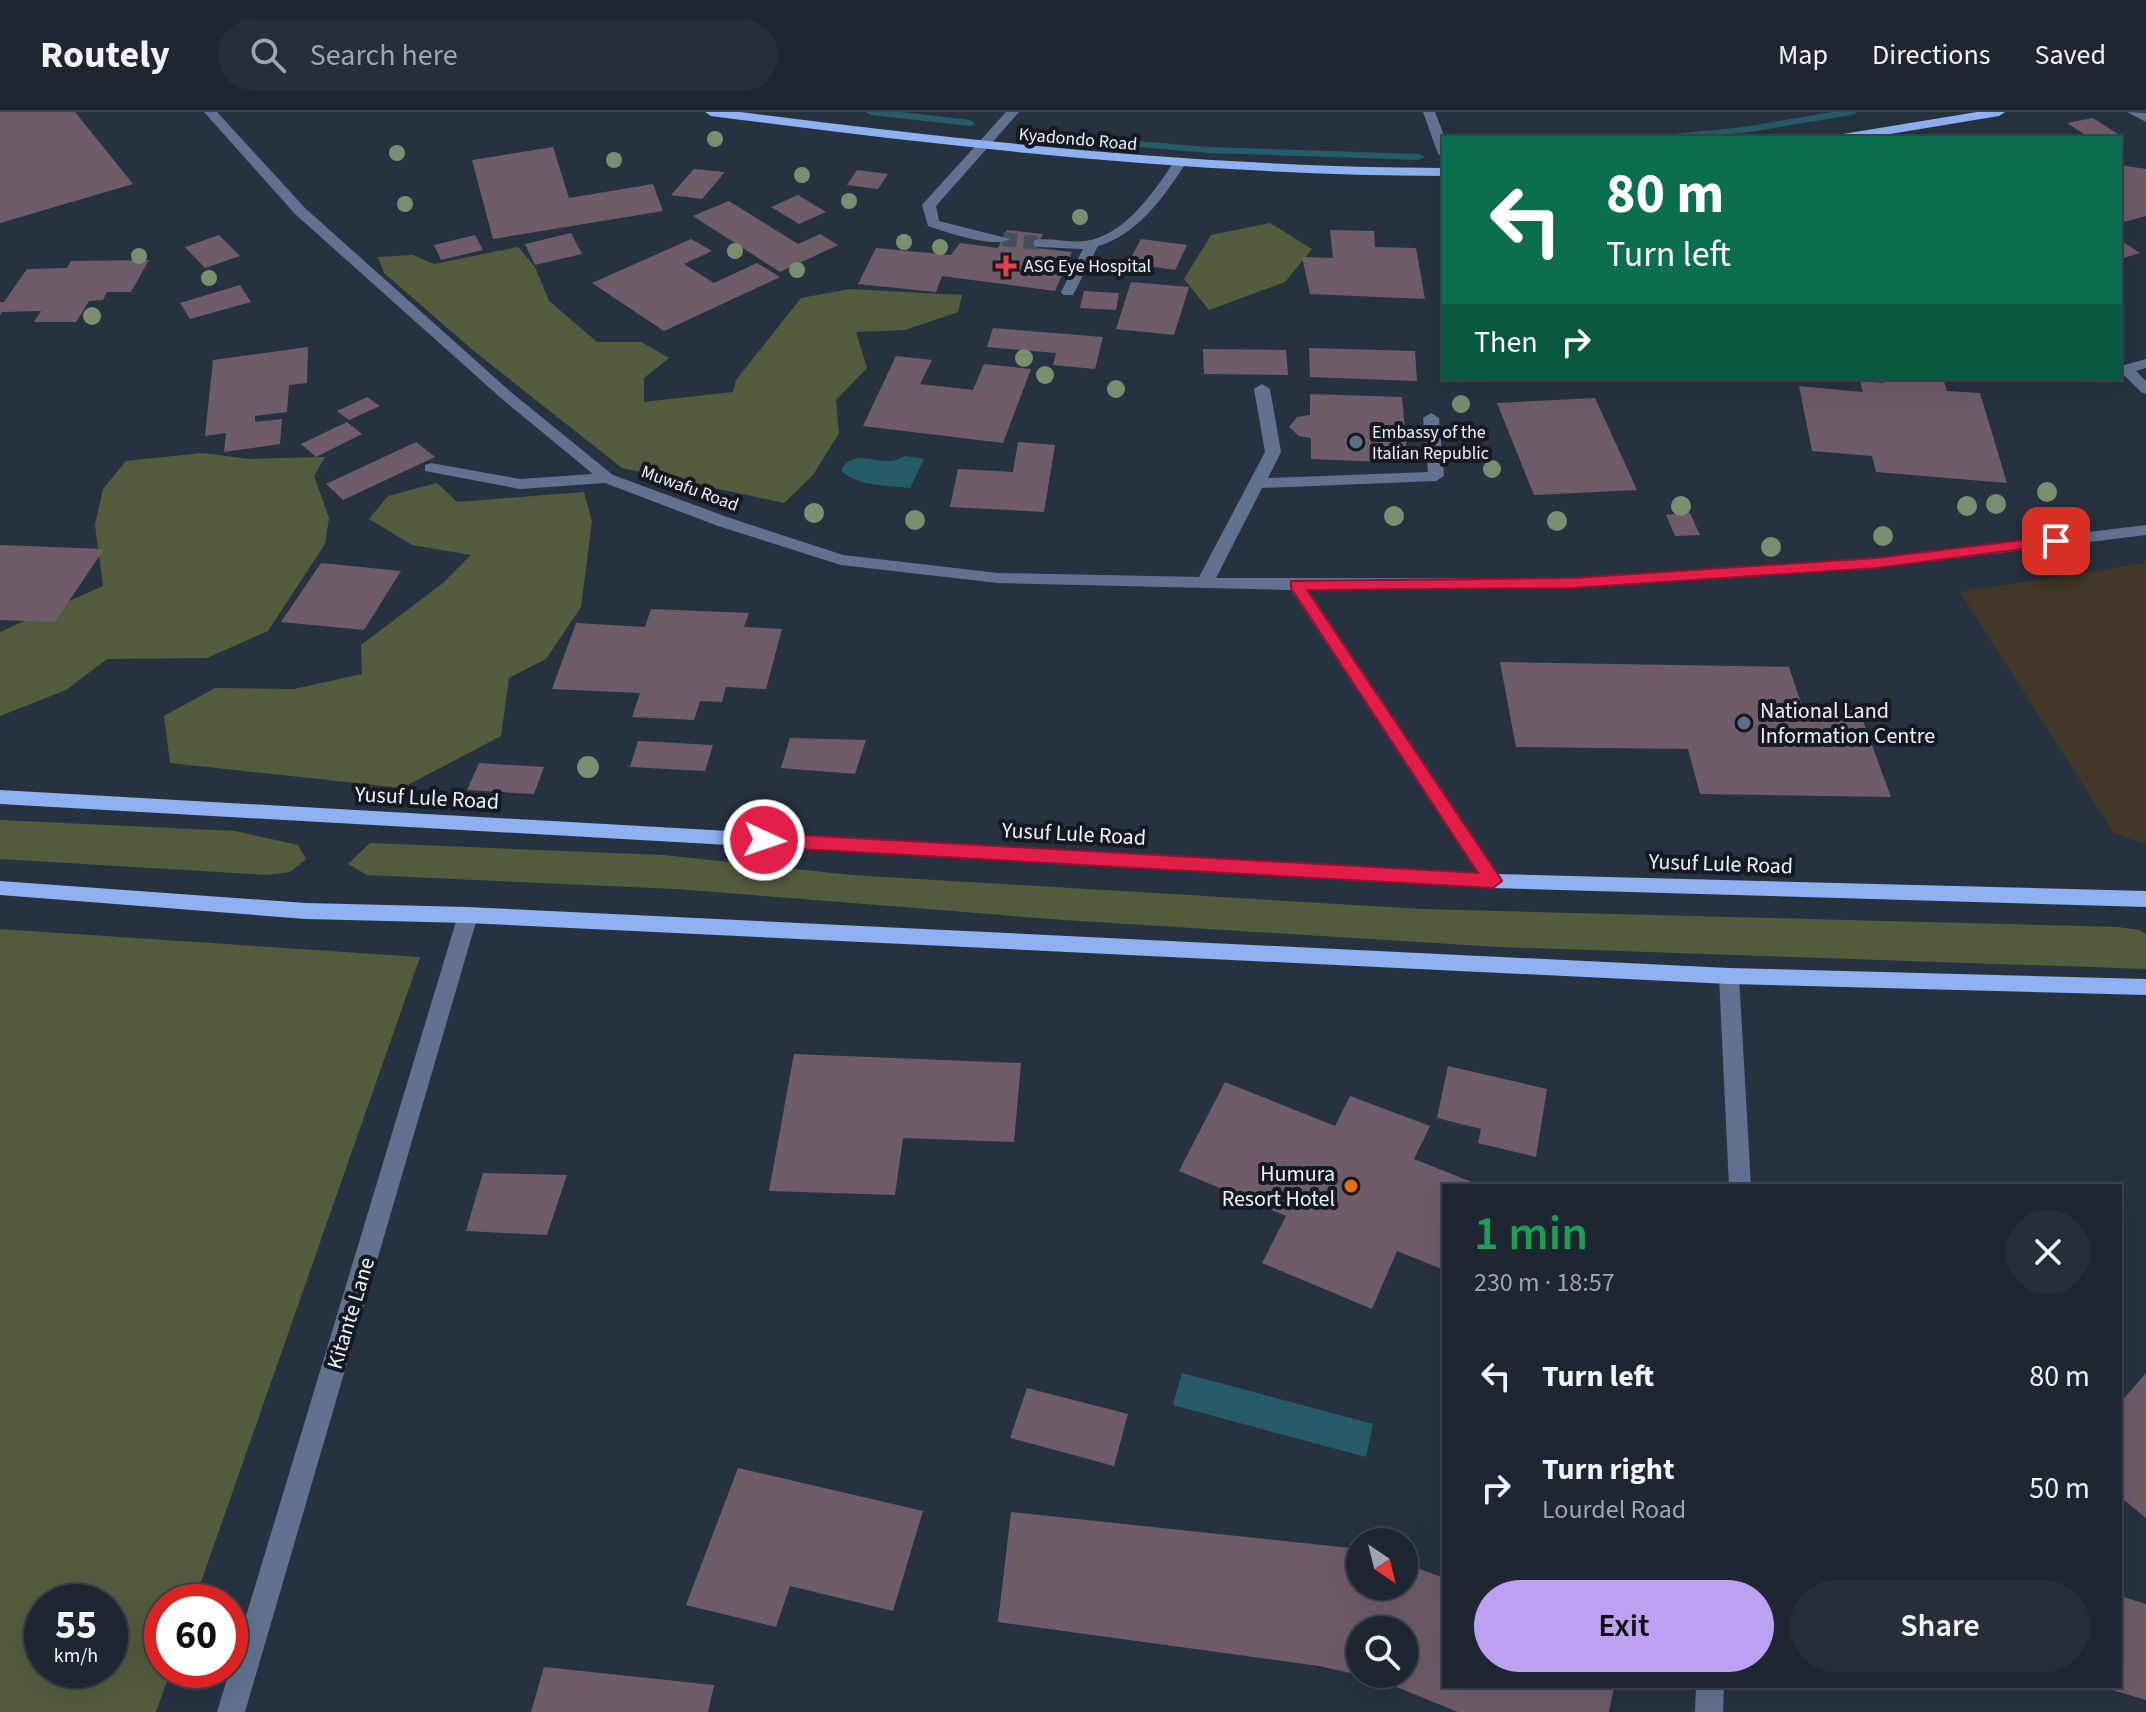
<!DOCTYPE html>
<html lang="en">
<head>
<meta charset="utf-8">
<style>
	:root { --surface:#1d2631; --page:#252e39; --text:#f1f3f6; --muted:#a0a5ab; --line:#3b434d; --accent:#bca0f2 }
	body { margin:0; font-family:"Source Sans 3",sans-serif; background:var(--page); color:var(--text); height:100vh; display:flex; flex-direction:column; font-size:30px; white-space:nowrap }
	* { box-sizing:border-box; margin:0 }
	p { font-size:26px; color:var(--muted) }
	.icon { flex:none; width:44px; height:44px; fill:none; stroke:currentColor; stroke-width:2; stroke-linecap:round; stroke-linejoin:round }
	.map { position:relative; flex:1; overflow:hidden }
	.side { position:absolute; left:1442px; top:1072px; width:680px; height:504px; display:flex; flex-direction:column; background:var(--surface); border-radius:0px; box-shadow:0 8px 32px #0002,0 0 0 2px var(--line) }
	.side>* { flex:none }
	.top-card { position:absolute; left:1442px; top:24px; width:680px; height:244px; border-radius:0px; box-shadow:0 8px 32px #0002,0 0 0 2px var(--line); background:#0b6e4f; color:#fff; overflow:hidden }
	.needle { width:52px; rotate:145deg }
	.tools { position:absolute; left:1346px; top:1416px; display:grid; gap:16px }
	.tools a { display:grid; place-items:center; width:72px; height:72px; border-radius:50%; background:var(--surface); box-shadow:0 8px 32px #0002,0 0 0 2px var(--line); font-size:40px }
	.speed { position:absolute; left:24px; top:1472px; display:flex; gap:16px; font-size:40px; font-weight:700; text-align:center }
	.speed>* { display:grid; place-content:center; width:104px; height:104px; border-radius:50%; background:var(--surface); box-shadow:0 8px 32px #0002,0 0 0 2px var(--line); line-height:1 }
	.speed small { font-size:20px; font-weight:400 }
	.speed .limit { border:12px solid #d22; background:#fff; color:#111 }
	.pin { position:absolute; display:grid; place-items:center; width:68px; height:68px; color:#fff; margin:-34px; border-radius:16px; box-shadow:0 4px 12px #0006 }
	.me { position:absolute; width:88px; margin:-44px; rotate:93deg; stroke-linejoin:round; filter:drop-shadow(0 0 6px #0008) }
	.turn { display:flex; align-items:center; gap:28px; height:168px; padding:0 32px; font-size:36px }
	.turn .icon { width:104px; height:104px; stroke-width:2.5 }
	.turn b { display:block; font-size:56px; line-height:68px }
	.then { display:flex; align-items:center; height:76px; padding:0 32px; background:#0003; gap:16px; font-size:30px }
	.round { display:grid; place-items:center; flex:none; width:84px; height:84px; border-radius:42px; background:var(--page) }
	.overview { display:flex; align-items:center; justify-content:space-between; height:136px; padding:0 32px }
	h1 { font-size:48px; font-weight:600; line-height:60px; color:#1e9e55 }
	.primary-button { display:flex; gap:16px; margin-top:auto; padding:16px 32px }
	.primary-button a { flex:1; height:92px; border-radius:48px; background:var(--accent); color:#111; font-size:32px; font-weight:600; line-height:92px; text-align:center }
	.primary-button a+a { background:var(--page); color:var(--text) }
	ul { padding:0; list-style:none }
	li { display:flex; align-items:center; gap:24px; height:112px; padding:0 32px }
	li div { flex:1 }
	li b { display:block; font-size:30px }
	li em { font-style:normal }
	header { display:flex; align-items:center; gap:48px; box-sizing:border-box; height:112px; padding:0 40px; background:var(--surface); border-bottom:2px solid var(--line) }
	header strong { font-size:38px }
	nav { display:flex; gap:44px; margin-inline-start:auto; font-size:28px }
	.search { width:560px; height:72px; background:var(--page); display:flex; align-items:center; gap:20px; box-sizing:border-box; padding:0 28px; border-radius:44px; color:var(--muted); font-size:30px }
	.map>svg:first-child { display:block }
	.commercial { fill:#413827 }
	.green { fill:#535d3e; fill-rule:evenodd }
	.water { fill:#265c67 }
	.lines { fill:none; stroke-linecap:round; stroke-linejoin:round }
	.stream { fill:#265c67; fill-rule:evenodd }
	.building { fill:#6f5c69; fill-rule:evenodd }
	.minor-tunnel { stroke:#454f5d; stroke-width:14; stroke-dasharray:14 7; stroke-linecap:butt }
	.minor { fill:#617291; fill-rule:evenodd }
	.major { fill:#8fb0f1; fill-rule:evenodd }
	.tree { fill:#7c8d70 }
	.route { fill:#e11d48; stroke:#92132f; stroke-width:2 }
	.health-dot { fill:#e0444e; stroke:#141a20; stroke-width:3 }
	.service-dot { fill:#5c6f8a; stroke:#141a20; stroke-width:3 }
	.food-dot { fill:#e8710a; stroke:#141a20; stroke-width:3 }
	.labels { text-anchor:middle; stroke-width:8; stroke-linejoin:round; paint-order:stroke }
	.far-street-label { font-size:18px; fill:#edf4fe; stroke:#141a20 }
	.far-poi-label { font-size:18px; fill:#edf4fe; stroke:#141a20; text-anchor:start }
	.poi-label { font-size:22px; fill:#edf4fe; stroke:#141a20; text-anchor:start }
	.street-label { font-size:22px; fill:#edf4fe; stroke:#141a20 }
</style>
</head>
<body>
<header>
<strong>Routely</strong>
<div class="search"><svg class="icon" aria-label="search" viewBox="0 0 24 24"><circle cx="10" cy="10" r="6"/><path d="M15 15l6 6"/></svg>Search here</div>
<nav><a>Map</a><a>Directions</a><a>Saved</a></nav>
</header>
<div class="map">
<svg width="2146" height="1600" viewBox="0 0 2146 1600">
	<rect width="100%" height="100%" fill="#273241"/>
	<path class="commercial" d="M 2146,451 L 2146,732 L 2114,721 L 1960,480 Z"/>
	<path class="green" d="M 1270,111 L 1312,137 L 1285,170 L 1209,198 L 1184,167 L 1211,123 Z
		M 518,135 L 535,155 L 549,189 L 597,230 L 641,230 L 669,246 L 644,266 L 644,290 L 733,280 L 736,268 L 801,186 L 850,177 L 962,183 L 958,200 L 905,218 L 856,220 L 867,256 L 836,288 L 839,321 L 813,363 L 784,391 L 622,356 L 474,239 L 384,161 L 378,145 L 413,143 L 434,152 Z
		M 203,341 L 249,347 L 325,345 L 314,364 L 329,406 L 325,432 L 268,519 L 207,546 L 107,547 L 66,578 L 0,604 L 0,520 L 103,474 L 95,413 L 103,377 L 126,349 Z
		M 437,371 L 457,390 L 584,380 L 592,409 L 581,495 L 546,547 L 509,566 L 501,624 L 402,676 L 170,651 L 164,604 L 215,576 L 294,577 L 362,562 L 361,533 L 443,471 L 471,443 L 412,433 L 369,407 L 388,384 Z
		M 0,708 L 235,719 L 298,733 L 306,747 L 290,760 L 267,763 L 0,747 Z
		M 370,731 L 663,743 L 852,763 L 1422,797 L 2117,815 L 2140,818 L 2146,822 L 2146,857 L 1499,835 L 1064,808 L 676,777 L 367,763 L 348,752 Z
		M 0,817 L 420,845 L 194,1490 L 162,1490 L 162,1558 L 171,1558 L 156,1600 L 0,1600 ZM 110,1490 L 110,1558 L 42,1558 L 42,1490 Z"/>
	<path class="water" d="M 906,344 L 924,347 L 910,376 C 889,373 856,375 841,358 C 852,337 875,351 893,349 C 897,348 902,345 906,344 Z
		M 1182,1261 L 1373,1312 L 1366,1345 L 1173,1293 Z"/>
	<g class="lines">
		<path class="stream" d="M 865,0 L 901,0 L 970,8 L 976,11 L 970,14 L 871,3 Z
			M 1832,0 L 1858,0 L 1852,3 L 1744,21 L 1656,26 L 1662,23 L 1744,15 Z
			M 1042,21 L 1208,35 L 1419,42 L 1425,45 L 1419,48 L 1208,41 L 1038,26 L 1038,22 Z"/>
	</g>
	<path class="building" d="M 0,0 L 75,0 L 133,72 L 0,111 Z
		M 2093,6 L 2118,22 L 2090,26 L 2067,11 Z
		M 553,35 L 569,86 L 653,72 L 663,99 L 493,127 L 472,48 Z
		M 2120,53 L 2146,57 L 2146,104 L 2120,111 Z
		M 694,57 L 725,60 L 702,87 L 671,83 Z
		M 857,58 L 888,62 L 878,77 L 847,73 Z
		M 798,83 L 826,100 L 799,112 L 771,95 Z
		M 729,89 L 798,132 L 820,122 L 838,133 L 780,160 L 693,104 Z
		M 1007,118 L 1043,122 L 1036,136 L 1072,140 L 1055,179 L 942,164 L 936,180 L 858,172 L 876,136 L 951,143 L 960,131 L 998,136 Z
		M 1330,118 L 1374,119 L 1375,135 L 1416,136 L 1425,187 L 1310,182 L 1302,145 L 1333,146 Z
		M 571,121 L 582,142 L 535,153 L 525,132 Z
		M 219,123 L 240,144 L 205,156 L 185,135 Z
		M 475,123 L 483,138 L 441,148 L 434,133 Z
		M 691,127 L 712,139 L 684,152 L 714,171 L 757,151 L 780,165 L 664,219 L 592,171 Z
		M 1141,127 L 1187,133 L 1175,158 L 1128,151 Z
		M 2120,128 L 2140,141 L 2120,147 Z
		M 149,148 L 131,180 L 107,180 L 103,188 L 89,189 L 76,210 L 34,210 L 41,199 L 2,200 L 0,203 L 0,190 L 4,190 L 27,157 L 67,156 L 71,149 Z
		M 1131,170 L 1189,175 L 1174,223 L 1116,217 Z
		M 240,173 L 251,190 L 190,207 L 180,191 Z
		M 1084,179 L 1119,181 L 1116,198 L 1080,196 Z
		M 993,216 L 1103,225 L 1095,257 L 1053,253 L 1056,241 L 987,235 Z
		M 308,235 L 307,271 L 289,273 L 287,300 L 255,304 L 255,310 L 282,307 L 280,332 L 224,340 L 226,321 L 205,324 L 213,248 Z
		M 1309,236 L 1415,239 L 1417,269 L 1310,265 Z
		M 1203,237 L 1286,238 L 1288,263 L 1204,262 Z
		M 896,244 L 932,248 L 920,272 L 973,278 L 984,252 L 1031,257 L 1003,331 L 863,314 Z
		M 1882,266 L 1943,266 L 1947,279 L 1980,281 L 2007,371 L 1876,360 L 1872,344 L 1812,339 L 1799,274 L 1863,280 L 1860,269 L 1883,271 Z
		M 1310,282 L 1402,285 L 1408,351 L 1311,347 L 1311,326 L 1299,324 L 1289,315 L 1297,305 L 1310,303 Z
		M 367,285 L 380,294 L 349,308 L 337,299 Z
		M 1595,286 L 1637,378 L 1534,383 L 1497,291 Z
		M 347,310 L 362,322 L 316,345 L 301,332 Z
		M 416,330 L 435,345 L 343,388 L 326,372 Z
		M 1018,330 L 1055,333 L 1044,400 L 950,395 L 958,357 L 1013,360 Z
		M 1690,401 L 1700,423 L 1675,424 L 1666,403 Z
		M 0,433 L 104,437 L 55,510 L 0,508 Z
		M 321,451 L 401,459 L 364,518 L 281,510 Z
		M 651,497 L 749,501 L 744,515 L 782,517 L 766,577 L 726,575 L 722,590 L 700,589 L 694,608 L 632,605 L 640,581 L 552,577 L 576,511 L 645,515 Z
		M 1500,550 L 1789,555 L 1803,597 L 1859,598 L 1891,685 L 1700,682 L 1688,637 L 1516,635 Z
		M 790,626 L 866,628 L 855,662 L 781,656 Z
		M 638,629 L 713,633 L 705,659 L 630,655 Z
		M 479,651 L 544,655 L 534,682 L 467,678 Z
		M 794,942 L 1021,951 L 1014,1030 L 903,1026 L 895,1083 L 769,1079 Z
		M 1448,954 L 1547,977 L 1536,1045 L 1478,1031 L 1481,1017 L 1437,1006 Z
		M 1225,970 L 1335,1014 L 1350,984 L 1430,1014 L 1414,1047 L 1482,1074 L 1444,1074 L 1444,1158 L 1397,1139 L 1372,1197 L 1262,1151 L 1286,1104 L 1179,1059 Z
		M 483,1061 L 567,1063 L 547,1123 L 466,1119 Z
		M 2146,1261 L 2146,1406 L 2120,1385 L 2120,1291 Z
		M 1027,1276 L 1128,1302 L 1114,1354 L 1010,1326 Z
		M 738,1356 L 923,1399 L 893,1499 L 790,1474 L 776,1515 L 686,1493 Z
		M 1011,1400 L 1360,1437 L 1360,1474 L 1404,1474 L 1404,1451 L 1444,1466 L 1444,1574 L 1614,1574 L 1609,1600 L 1458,1600 L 1377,1567 L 1319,1554 L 998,1510 ZM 1360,1518 L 1404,1518 L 1404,1562 L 1360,1562 Z
		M 2120,1484 L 2146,1492 L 2146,1588 L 2102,1575 L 2120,1574 Z
		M 544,1555 L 714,1573 L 708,1600 L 531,1600 Z"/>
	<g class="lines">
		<path class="minor-tunnel" d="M 1003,127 L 1039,131"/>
		<path class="minor" d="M 204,0 L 217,0 L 305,96 L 512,281 L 613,363 L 730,406 L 843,443 L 998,461 L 1199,465 L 1265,340 L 1254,277 L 1262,272 L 1270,277 L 1281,340 L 1268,366 L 1428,360 L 1423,306 L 1431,301 L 1439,306 L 1444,364 L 1436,369 L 1262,376 L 1216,466 L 1573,466 L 1876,446 L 2146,413 L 2146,423 L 1876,456 L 1573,476 L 1308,478 L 1500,764 L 1503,769 L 1500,774 L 1486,774 L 1291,478 L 998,471 L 841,453 L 718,414 L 605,371 L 520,377 L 425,359 L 425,353 L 431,351 L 520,367 L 593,362 L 502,287 L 295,102 Z
			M 1006,0 L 1019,0 L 936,94 L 939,109 L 1010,127 C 995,137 946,120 928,114 L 922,93 Z
			M 1423,0 L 1435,0 L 1445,26 L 1444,46 L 1438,42 Z
			M 2127,0 L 2146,1 L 2146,10 Z
			M 1173,51 L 1184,54 C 1163,86 1137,123 1098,134 L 1073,183 L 1063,183 L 1061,180 L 1083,137 L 1039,135 L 1034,134 L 1034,128 C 1051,125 1068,131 1085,129 C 1124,124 1153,81 1173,51 Z
			M 2146,247 L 2146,256 L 2136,259 L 2146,269 L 2146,282 L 2141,280 L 2120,259 L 2121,254 Z
			M 468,795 L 475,798 L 478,803 L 245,1600 L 217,1600 L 458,803 L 461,798 Z
			M 1729,856 L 1736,858 L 1739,864 L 1751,1074 L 1729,1074 L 1719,864 L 1722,858 Z
			M 1696,1574 L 1724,1574 L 1723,1600 L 1695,1600 Z"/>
		<path class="major" d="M 705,0 L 740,0 C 974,30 1207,55 1444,56 L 1444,64 C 1198,63 955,36 711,4 Z
			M 1977,0 L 2005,0 L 1999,4 L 1866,26 L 1837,26 L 1843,22 Z
			M 0,678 L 1493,762 L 2146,779 L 2146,795 L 1493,776 L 0,692 Z
			M 0,769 L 306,791 L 468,795 L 1729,856 L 2146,867 L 2146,883 L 1729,872 L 468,811 L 306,807 L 0,783 Z"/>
	</g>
	<g class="tree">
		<circle cx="715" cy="27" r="8"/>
		<circle cx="397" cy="41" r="8"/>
		<circle cx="614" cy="48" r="8"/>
		<circle cx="802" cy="63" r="8"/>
		<circle cx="849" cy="89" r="8"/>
		<circle cx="405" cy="92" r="8"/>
		<circle cx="1080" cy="105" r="8"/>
		<circle cx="904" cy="130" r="8"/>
		<circle cx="940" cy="135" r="8"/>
		<circle cx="735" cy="139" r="8"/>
		<circle cx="139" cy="144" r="8"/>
		<circle cx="797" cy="158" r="8"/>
		<circle cx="209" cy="166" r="8"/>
		<circle cx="92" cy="204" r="9"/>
		<circle cx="1024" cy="246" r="9"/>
		<circle cx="1045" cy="263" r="9"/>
		<circle cx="1116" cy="277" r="9"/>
		<circle cx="1461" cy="292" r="9"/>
		<circle cx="1492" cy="357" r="9"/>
		<circle cx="2047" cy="380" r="10"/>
		<circle cx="1996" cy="392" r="10"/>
		<circle cx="1681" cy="394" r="10"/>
		<circle cx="1967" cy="394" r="10"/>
		<circle cx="814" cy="401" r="10"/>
		<circle cx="1394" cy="404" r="10"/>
		<circle cx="915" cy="408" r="10"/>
		<circle cx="1557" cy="409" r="10"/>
		<circle cx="1883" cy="424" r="10"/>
		<circle cx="1771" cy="435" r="10"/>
		<circle cx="588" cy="655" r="11"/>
	</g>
	<path class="route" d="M 2056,424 L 2061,425 L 2061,432 L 1876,456 L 1573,476 L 1307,478 L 1499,764 L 1502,769 L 1493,776 L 764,735 L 755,728 L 764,721 L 1478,761 L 1291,476 L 1291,469 L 1573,466 L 1876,446 Z"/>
	<path class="health-dot" d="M1002 142h8v8h8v8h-8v8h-8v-8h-8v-8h8z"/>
	<g class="service-dot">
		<circle cx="1356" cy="330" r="8"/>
		<circle cx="1744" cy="611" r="8"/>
	</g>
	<circle class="food-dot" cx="1351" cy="1074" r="8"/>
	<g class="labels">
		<g class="far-street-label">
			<text transform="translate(1078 27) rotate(5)" y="6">Kyadondo Road</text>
			<text transform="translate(690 376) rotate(20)" y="6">Muwafu Road</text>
		</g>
		<g class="far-poi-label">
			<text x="1024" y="160">ASG Eye Hospital</text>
			<text x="1372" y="326">Embassy of the<tspan x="1372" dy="21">Italian Republic</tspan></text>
		</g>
		<g class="poi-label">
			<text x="1760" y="606">National Land<tspan x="1760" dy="25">Information Centre</tspan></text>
			<text x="1335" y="1069" text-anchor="end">Humura<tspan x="1335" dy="25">Resort Hotel</tspan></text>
		</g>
		<g class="street-label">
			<text transform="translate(427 685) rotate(3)" y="8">Yusuf Lule Road</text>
			<text transform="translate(1074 721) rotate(3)" y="8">Yusuf Lule Road</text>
			<text transform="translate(1721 751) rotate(2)" y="8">Yusuf Lule Road</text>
			<text transform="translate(350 1201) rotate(-73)" y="8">Kitante Lane</text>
		</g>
	</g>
</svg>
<div class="tools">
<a><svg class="needle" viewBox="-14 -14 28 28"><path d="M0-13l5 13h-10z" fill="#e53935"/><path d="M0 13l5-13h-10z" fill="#a0a5ab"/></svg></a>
<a><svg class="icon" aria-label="search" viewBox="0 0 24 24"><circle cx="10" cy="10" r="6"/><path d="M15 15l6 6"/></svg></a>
</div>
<div class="speed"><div>55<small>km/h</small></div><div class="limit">60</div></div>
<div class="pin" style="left:2056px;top:429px;background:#d93025"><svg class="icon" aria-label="arrive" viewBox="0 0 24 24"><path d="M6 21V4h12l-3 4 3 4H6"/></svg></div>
<svg class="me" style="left:764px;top:728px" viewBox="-20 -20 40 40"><circle r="17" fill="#e11d48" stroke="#fff" stroke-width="3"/><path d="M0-11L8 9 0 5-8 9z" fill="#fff"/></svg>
<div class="top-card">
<div class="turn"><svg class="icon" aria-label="left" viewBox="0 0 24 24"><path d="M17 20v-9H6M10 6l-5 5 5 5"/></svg><div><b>80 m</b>Turn left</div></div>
<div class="then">Then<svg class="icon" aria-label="right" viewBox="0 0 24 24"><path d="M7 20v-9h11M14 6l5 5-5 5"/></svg></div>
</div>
<section class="side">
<div class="overview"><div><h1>1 min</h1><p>230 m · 18:57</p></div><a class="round"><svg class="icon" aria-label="close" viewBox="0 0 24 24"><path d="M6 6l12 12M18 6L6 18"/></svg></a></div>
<ul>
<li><svg class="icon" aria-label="left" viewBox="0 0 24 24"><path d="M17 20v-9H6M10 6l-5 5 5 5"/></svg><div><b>Turn left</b></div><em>80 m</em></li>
<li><svg class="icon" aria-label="right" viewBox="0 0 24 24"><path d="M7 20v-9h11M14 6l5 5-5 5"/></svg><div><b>Turn right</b><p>Lourdel Road</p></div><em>50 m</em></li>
</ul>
<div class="primary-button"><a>Exit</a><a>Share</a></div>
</section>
</div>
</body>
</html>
